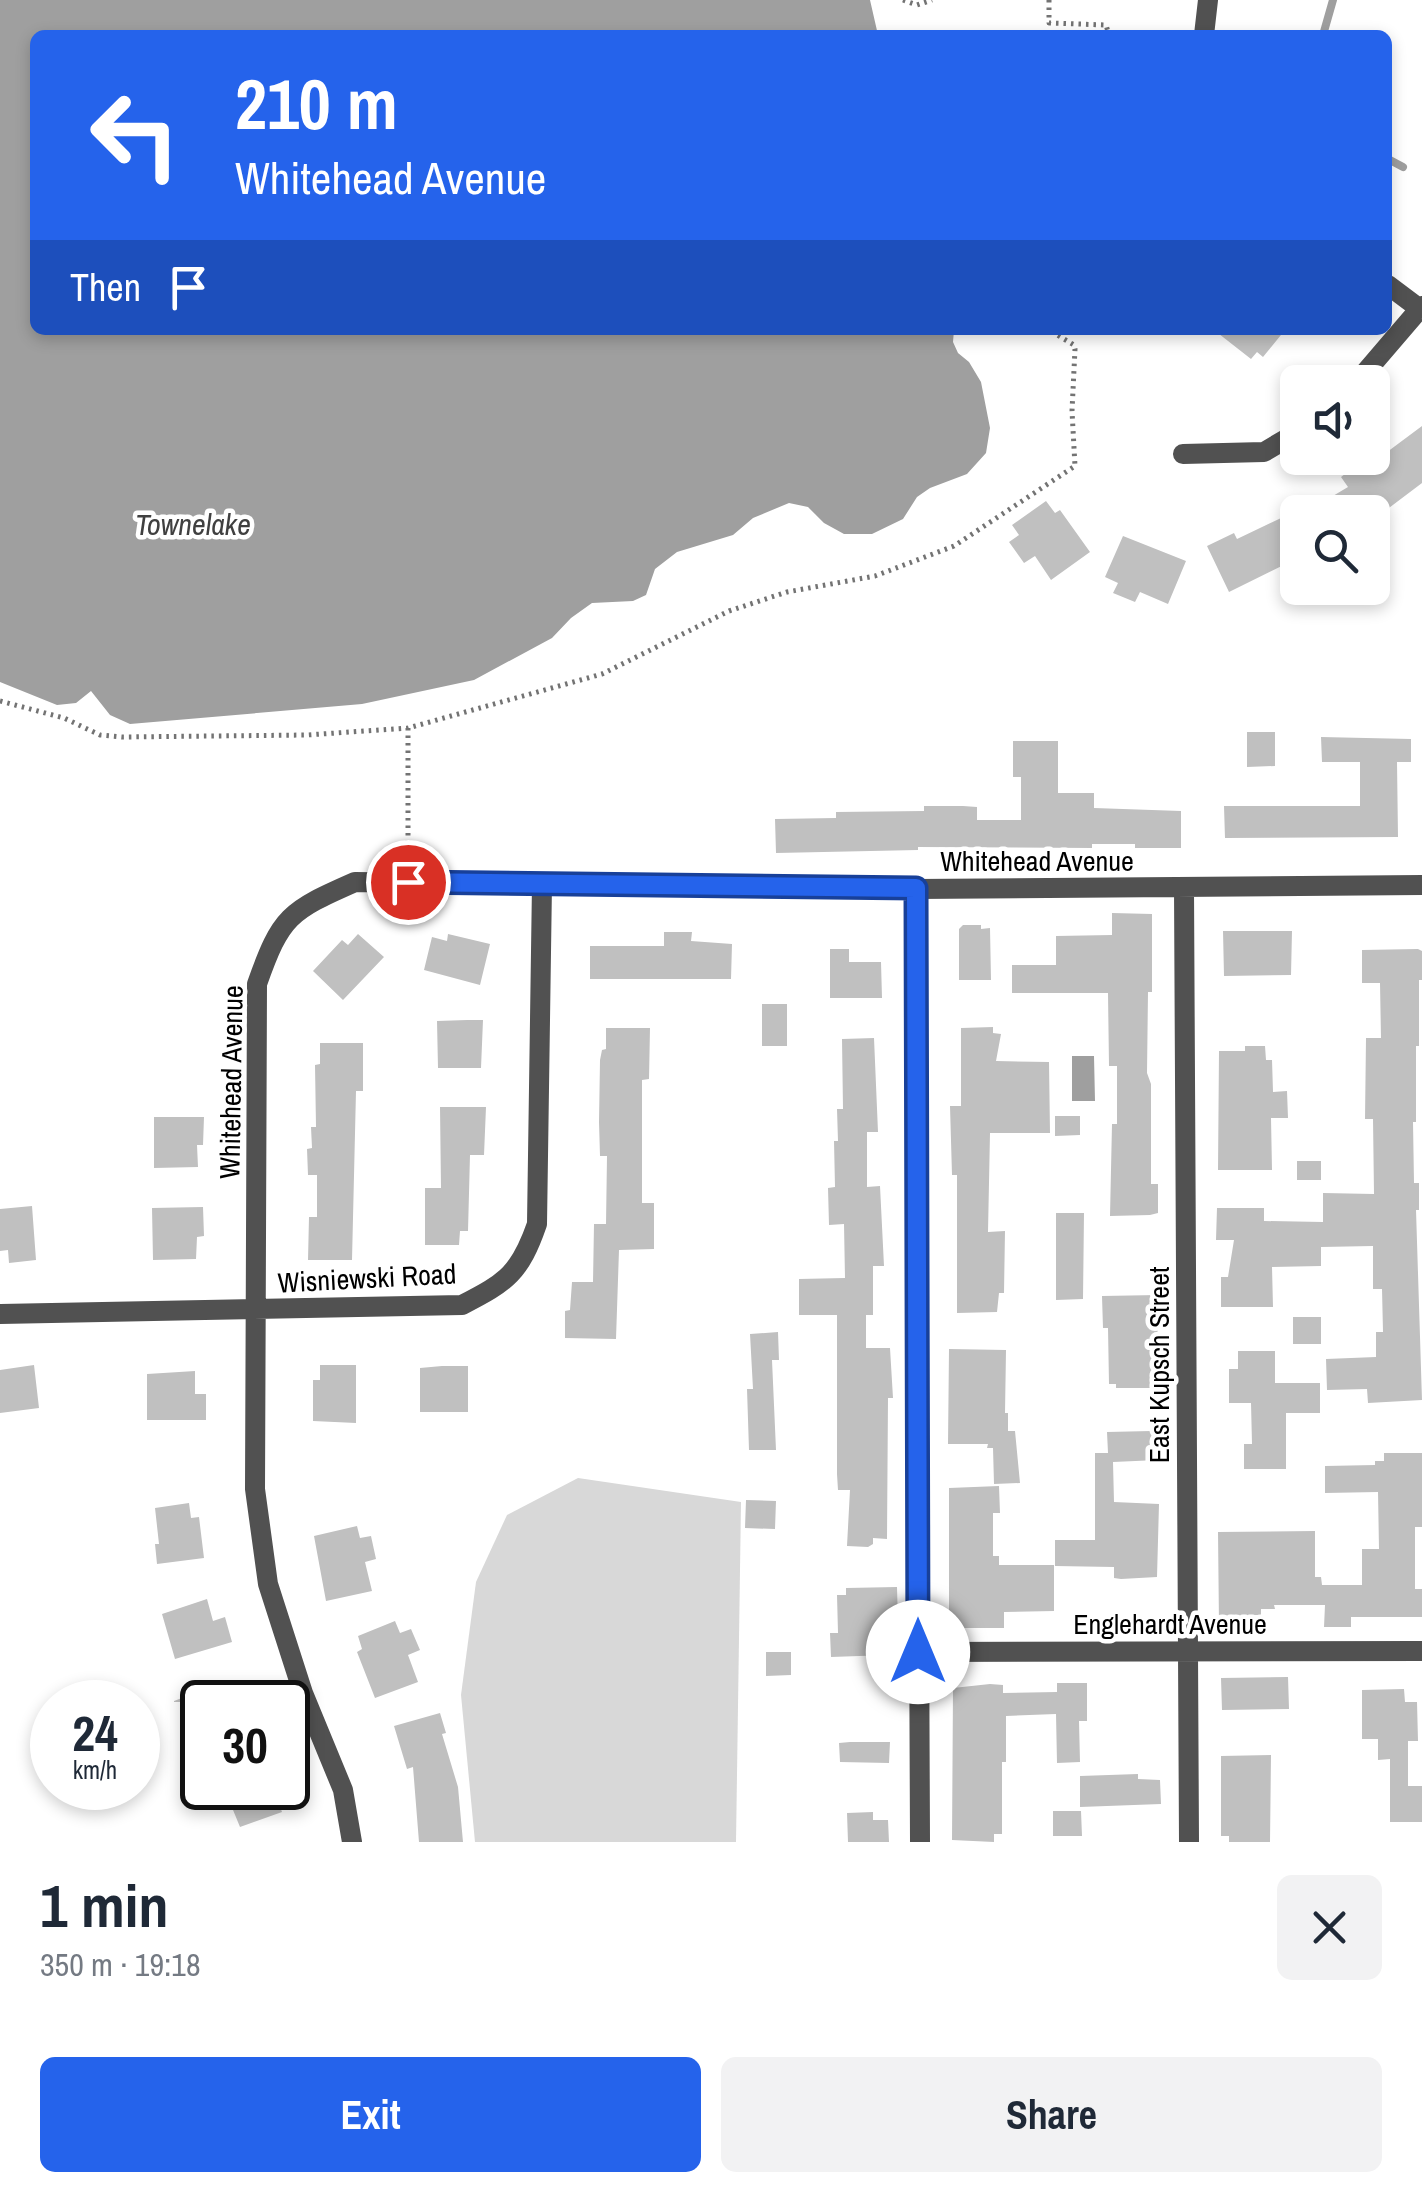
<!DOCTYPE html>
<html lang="en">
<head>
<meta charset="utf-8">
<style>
	:root { --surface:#fff; --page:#f2f2f3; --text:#1f2937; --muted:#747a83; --accent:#2563eb }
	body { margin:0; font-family:"Archivo Narrow",sans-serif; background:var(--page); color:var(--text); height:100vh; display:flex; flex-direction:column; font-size:38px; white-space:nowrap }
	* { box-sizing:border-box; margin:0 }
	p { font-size:32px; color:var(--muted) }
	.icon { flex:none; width:55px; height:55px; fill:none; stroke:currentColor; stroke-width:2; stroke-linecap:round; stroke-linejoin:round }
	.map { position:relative; height:1842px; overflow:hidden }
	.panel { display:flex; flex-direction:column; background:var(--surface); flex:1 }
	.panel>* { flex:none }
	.guide { position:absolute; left:30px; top:30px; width:1362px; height:305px; border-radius:15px; box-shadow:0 5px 15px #0003; background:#2563eb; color:#fff; overflow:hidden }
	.buttons { position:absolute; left:1280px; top:365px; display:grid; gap:20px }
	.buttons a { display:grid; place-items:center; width:110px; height:110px; border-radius:15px; background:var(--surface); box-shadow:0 5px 15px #0003; font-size:50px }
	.speed { position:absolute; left:30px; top:1680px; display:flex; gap:20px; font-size:50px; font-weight:700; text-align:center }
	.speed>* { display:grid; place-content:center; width:130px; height:130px; border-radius:50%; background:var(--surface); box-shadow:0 5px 15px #0003; line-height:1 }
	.speed small { font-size:25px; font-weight:400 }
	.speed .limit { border:5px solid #111; border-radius:15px; background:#fff; color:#111 }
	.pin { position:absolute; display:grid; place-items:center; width:85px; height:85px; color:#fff; margin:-42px; border:5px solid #fff; border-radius:50%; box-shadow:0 2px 10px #0007 }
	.me { position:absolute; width:110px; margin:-55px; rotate:0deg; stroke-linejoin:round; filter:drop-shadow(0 0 8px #0008) }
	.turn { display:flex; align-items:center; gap:35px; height:210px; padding:0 40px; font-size:45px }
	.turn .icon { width:130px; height:130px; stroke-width:2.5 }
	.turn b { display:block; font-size:70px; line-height:85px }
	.then { display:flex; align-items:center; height:95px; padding:0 40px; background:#0003; gap:20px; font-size:38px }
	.round { display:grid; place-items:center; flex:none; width:105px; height:105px; border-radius:15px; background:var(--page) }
	.overview { display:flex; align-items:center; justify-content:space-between; height:170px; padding:0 40px }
	h1 { font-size:60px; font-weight:800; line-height:75px }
	.primary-button { display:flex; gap:20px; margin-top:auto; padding:20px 40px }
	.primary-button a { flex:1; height:115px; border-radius:15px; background:var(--accent); color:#fff; font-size:40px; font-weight:800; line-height:115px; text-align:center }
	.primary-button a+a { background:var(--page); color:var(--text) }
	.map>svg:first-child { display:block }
	.green { fill:#d8d8d8 }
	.water { fill:#9f9f9f }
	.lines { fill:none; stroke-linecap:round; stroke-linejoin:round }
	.stream { stroke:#9f9f9f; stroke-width:8 }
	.building { fill:#c0c0c0 }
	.path { stroke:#737373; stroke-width:5; stroke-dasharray:2.5 5; stroke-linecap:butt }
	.minor { stroke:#515151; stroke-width:20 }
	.route-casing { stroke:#184099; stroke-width:25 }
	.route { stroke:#2563eb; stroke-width:18 }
	.labels { text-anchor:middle; stroke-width:9; stroke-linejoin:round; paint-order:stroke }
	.street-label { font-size:28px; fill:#000; stroke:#fff }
	.water-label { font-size:30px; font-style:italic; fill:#404040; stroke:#fff }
</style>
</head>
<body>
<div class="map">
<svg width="1422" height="1842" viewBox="0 0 1422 1842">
	<rect width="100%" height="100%" fill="#fff"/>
	<path class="green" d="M 578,1478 L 741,1502 L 736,1842 L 475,1842 L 461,1695 L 476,1582 L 507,1515 Z"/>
	<path class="water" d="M 0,0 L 870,0 L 878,35 L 35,35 L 35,330 L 954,330 L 953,342 L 958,353 L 969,362 L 981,382 L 990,428 L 986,453 L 967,474 L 930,488 L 917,497 L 903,519 L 872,534 L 844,534 L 824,523 L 808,507 L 789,503 L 753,518 L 733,535 L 677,552 L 655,569 L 646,595 L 633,601 L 592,603 L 571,618 L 552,638 L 474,680 L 362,704 L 130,724 L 110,715 L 91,691 L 76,703 L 57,705 L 0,682 Z
		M 1072,1056 L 1094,1056 L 1095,1101 L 1072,1101 Z"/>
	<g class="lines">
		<path class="stream" d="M 1323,35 L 1333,0
			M 1388,159 L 1403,167"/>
	</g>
	<path class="building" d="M 1214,330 L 1285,330 L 1263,357 L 1257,352 L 1251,359 Z
		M 1422,426 L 1422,483 L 1373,520 L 1372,512 L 1306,512 L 1348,487 L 1341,477 L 1366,458 L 1371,464 Z
		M 1046,501 L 1055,513 L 1060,510 L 1090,552 L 1051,580 L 1035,556 L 1024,563 L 1009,542 L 1019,535 L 1012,525 Z
		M 1298,510 L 1298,558 L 1229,592 L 1207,546 L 1234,533 L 1237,539 Z
		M 1123,536 L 1186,561 L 1168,604 L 1140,592 L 1135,602 L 1113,593 L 1118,583 L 1105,577 Z
		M 1247,732 L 1275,732 L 1275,766 L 1247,767 Z
		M 1321,737 L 1411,739 L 1411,762 L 1397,762 L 1398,837 L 1225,838 L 1224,806 L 1360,806 L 1360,762 L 1322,762 Z
		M 1013,741 L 1058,741 L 1058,793 L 1094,793 L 1094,808 L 1181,811 L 1181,848 L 1135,848 L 1135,844 L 1092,844 L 1092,848 L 918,847 L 918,850 L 776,853 L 775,819 L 836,818 L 836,812 L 924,811 L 924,806 L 963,806 L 977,807 L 977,820 L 1021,820 L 1021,777 L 1013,777 Z
		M 1112,913 L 1152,914 L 1152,992 L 1148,992 L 1147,1073 L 1151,1084 L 1151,1184 L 1158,1184 L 1158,1213 L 1150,1215 L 1110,1216 L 1112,1124 L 1117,1124 L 1117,1066 L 1109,1066 L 1108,993 L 1012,993 L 1012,965 L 1056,965 L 1056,936 L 1112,935 Z
		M 963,925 L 981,925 L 981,929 L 990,928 L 991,980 L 959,980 L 959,929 Z
		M 1223,931 L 1292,931 L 1291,975 L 1224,976 Z
		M 664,932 L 692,932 L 691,941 L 732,944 L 731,979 L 590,979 L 590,946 L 664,946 Z
		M 358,934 L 384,957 L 343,1000 L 313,971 L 342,940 L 348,945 Z
		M 448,934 L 490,944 L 480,985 L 424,970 L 432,937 L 447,941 Z
		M 830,949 L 849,949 L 849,962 L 881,962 L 882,998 L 830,998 Z
		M 1418,949 L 1422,951 L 1422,980 L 1419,980 L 1419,1046 L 1416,1046 L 1416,1122 L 1413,1122 L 1414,1183 L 1419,1183 L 1419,1210 L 1416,1210 L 1422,1400 L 1368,1403 L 1367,1389 L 1327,1390 L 1326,1359 L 1376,1357 L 1376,1332 L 1383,1332 L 1382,1289 L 1373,1289 L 1373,1246 L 1321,1247 L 1321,1266 L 1272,1267 L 1273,1307 L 1221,1307 L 1221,1277 L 1228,1277 L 1234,1240 L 1216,1240 L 1217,1208 L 1264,1208 L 1264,1221 L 1323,1222 L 1323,1193 L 1374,1194 L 1373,1119 L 1365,1119 L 1366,1038 L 1381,1038 L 1380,983 L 1362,983 L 1362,950 Z
		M 762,1004 L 787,1004 L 787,1046 L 762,1046 Z
		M 467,1020 L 483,1020 L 481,1068 L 438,1068 L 437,1021 Z
		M 993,1027 L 993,1033 L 1001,1034 L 996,1061 L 1049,1062 L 1050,1133 L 990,1133 L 988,1232 L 1005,1231 L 1004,1293 L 999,1293 L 997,1312 L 957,1313 L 957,1175 L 952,1175 L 950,1106 L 961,1106 L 961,1028 Z
		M 606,1028 L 650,1028 L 649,1079 L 642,1080 L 642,1203 L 654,1203 L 654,1249 L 619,1250 L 616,1339 L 565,1338 L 565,1311 L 570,1310 L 572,1282 L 593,1282 L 594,1224 L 606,1224 L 607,1156 L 600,1156 L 599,1122 L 600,1060 L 602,1050 L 606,1049 Z
		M 874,1038 L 878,1132 L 867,1132 L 867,1187 L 880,1186 L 884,1266 L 873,1266 L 873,1315 L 866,1315 L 866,1348 L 890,1348 L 893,1398 L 888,1398 L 887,1539 L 873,1538 L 873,1544 L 868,1547 L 847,1546 L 850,1490 L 838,1490 L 837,1474 L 837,1315 L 799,1315 L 799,1279 L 845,1278 L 844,1224 L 829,1225 L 828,1188 L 835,1187 L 834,1141 L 838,1141 L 837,1109 L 843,1109 L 842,1039 Z
		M 320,1043 L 363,1043 L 363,1091 L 356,1091 L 352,1260 L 308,1260 L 309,1217 L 317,1217 L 317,1175 L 308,1175 L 307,1149 L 312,1148 L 311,1127 L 316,1127 L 315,1065 L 320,1064 Z
		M 1245,1046 L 1265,1046 L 1266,1060 L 1272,1060 L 1273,1092 L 1287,1091 L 1288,1118 L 1271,1118 L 1272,1170 L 1218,1170 L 1219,1051 L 1245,1051 Z
		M 440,1107 L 486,1107 L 484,1155 L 470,1155 L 468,1231 L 460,1231 L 459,1245 L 425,1245 L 425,1188 L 441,1188 Z
		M 1055,1116 L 1080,1116 L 1080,1135 L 1055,1136 Z
		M 154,1117 L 204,1117 L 203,1145 L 197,1145 L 198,1167 L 154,1168 Z
		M 1297,1161 L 1321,1161 L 1321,1180 L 1297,1180 Z
		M 32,1206 L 36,1260 L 9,1263 L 8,1250 L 0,1251 L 0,1209 Z
		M 203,1207 L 204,1236 L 197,1237 L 196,1259 L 153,1260 L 152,1208 Z
		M 1056,1213 L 1084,1213 L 1083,1299 L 1056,1300 Z
		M 1158,1295 L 1157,1388 L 1116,1388 L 1116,1384 L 1109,1384 L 1108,1328 L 1103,1328 L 1102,1296 Z
		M 1293,1317 L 1321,1317 L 1321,1344 L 1293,1344 Z
		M 778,1332 L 779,1360 L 772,1360 L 776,1450 L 749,1450 L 747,1389 L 753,1389 L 750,1334 Z
		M 949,1349 L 1006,1350 L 1005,1413 L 1008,1413 L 1008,1431 L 1015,1431 L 1020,1483 L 994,1484 L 993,1448 L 987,1448 L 988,1444 L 948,1444 Z
		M 1238,1351 L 1275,1351 L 1275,1383 L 1320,1383 L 1320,1413 L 1286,1413 L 1286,1469 L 1244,1469 L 1244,1444 L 1252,1444 L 1251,1403 L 1229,1403 L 1229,1369 L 1238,1369 Z
		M 34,1365 L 39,1408 L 0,1413 L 0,1370 Z
		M 320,1365 L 356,1365 L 356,1423 L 313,1421 L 313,1380 L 320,1380 Z
		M 442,1366 L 468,1366 L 468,1412 L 420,1412 L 420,1368 Z
		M 195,1371 L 195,1394 L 206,1394 L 206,1420 L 147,1420 L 147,1374 Z
		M 1151,1431 L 1158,1433 L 1158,1460 L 1113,1462 L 1114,1502 L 1159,1504 L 1157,1577 L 1121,1579 L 1114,1578 L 1114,1567 L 1055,1566 L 1055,1540 L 1095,1540 L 1095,1453 L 1108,1453 L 1107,1432 Z
		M 1384,1453 L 1422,1453 L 1422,1527 L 1415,1527 L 1415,1589 L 1422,1589 L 1422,1617 L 1351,1617 L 1351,1627 L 1324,1627 L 1325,1605 L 1274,1605 L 1275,1609 L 1261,1609 L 1261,1615 L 1251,1615 L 1251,1626 L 1219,1626 L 1218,1532 L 1315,1531 L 1315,1577 L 1321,1577 L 1322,1585 L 1362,1585 L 1362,1549 L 1379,1549 L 1378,1492 L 1325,1493 L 1325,1466 L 1375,1465 L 1375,1461 L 1384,1461 Z
		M 999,1486 L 1000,1513 L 993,1513 L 993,1556 L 999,1556 L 999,1565 L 1054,1565 L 1054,1611 L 1004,1612 L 1004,1628 L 949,1628 L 949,1488 Z
		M 746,1500 L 776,1501 L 775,1529 L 745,1528 Z
		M 189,1503 L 191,1518 L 199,1517 L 204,1558 L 157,1564 L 155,1544 L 159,1544 L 155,1508 Z
		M 357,1526 L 360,1538 L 371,1536 L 376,1559 L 365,1562 L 372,1591 L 326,1601 L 314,1536 Z
		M 897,1587 L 898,1623 L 888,1623 L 888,1655 L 831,1657 L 830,1633 L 838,1633 L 837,1595 L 846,1595 L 846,1588 Z
		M 207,1599 L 213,1621 L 225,1617 L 232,1642 L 175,1659 L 162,1614 Z
		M 395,1621 L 400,1633 L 411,1629 L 420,1650 L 408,1655 L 418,1682 L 375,1698 L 357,1652 L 362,1649 L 358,1636 Z
		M 766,1652 L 791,1652 L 791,1675 L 766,1676 Z
		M 1288,1677 L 1289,1709 L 1222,1710 L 1221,1678 Z
		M 229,1680 L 237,1702 L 174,1702 L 174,1701 Z
		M 1057,1683 L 1087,1683 L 1087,1721 L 1079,1721 L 1080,1762 L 1057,1763 L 1056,1714 L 1006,1716 L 1006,1762 L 1002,1762 L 1002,1834 L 994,1834 L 994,1842 L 952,1840 L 953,1688 L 990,1684 L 1003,1685 L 1003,1693 L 1057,1692 Z
		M 1404,1689 L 1405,1702 L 1417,1702 L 1418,1741 L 1408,1741 L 1408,1786 L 1422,1786 L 1422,1822 L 1390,1822 L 1390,1759 L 1378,1760 L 1378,1739 L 1362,1739 L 1362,1690 Z
		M 440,1713 L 446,1733 L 442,1734 L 458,1787 L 463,1842 L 419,1842 L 413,1767 L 407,1769 L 394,1726 Z
		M 850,1742 L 890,1742 L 889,1763 L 840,1762 L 839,1743 Z
		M 1271,1755 L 1270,1842 L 1229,1842 L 1229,1836 L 1221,1836 L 1221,1756 Z
		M 1138,1774 L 1138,1779 L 1160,1780 L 1161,1804 L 1080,1807 L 1080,1776 Z
		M 224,1788 L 273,1788 L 282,1812 L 240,1827 Z
		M 1053,1811 L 1081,1811 L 1082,1836 L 1053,1836 Z
		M 873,1812 L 873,1820 L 888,1820 L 889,1842 L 848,1842 L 847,1813 Z"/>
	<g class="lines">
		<path class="path" d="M 903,0 L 917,5 L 932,0
			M 1049,0 L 1049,23 L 1106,25 L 1109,35
			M 0,701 L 64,718 L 100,735 L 122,737 L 307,735 L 408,728 L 602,674 L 729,611 L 787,592 L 875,576 L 954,546 L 1075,466 L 1072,411 L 1075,349 L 1074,345 L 1049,330
			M 408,728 L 408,860"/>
		<path class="minor" d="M 1204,35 L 1208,0
			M 1388,285 L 1420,309
			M 1357,382 L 1422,306
			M 1183,454 L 1264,452 L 1298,432
			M 1184,888 L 1189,1842
			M 916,889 L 920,1842
			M 0,1314 L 462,1305 C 507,1282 520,1273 537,1224 L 542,884
			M 919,1652 L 1422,1651
			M 352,1842 L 343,1790 L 303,1693 L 268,1584 L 255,1489 L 257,984 C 281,916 289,911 355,882 L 916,889 L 1422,885"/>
	</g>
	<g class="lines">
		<g class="route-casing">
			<path id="route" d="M 408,882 L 916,888 L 918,1652"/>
		</g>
		<use href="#route" class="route"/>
	</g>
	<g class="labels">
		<g class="street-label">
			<text x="1037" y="871">Whitehead Avenue</text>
			<text transform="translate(231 1082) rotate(-89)" y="10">Whitehead Avenue</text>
			<text transform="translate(367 1278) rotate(-3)" y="10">Wisniewski Road</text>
			<text transform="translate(1159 1365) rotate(-90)" y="10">East Kupsch Street</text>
			<text x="1170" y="1634">Englehardt Avenue</text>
		</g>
		<g class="water-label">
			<text x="193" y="535">Townelake</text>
		</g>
	</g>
</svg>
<div class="buttons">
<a><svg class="icon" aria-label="sound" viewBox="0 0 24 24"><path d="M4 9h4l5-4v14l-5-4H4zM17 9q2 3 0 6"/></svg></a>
<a><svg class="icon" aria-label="search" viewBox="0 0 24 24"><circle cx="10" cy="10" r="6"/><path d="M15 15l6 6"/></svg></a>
</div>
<div class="speed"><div>24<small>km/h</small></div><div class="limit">30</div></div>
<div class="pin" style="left:408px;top:882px;background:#d93025"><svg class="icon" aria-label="arrive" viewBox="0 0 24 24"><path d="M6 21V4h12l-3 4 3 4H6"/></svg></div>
<svg class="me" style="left:918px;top:1652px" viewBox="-20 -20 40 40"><circle r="19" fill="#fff"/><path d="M0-13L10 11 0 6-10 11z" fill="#2563eb"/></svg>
<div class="guide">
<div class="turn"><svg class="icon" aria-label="left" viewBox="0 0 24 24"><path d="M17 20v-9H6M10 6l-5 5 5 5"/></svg><div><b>210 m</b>Whitehead Avenue</div></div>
<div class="then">Then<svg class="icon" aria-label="arrive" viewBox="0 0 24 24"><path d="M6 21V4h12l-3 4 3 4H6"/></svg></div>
</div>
</div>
<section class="panel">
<div class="overview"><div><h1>1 min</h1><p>350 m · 19:18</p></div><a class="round"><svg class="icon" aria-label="close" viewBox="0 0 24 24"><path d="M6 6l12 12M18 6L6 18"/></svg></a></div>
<div class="primary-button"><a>Exit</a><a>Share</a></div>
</section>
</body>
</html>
